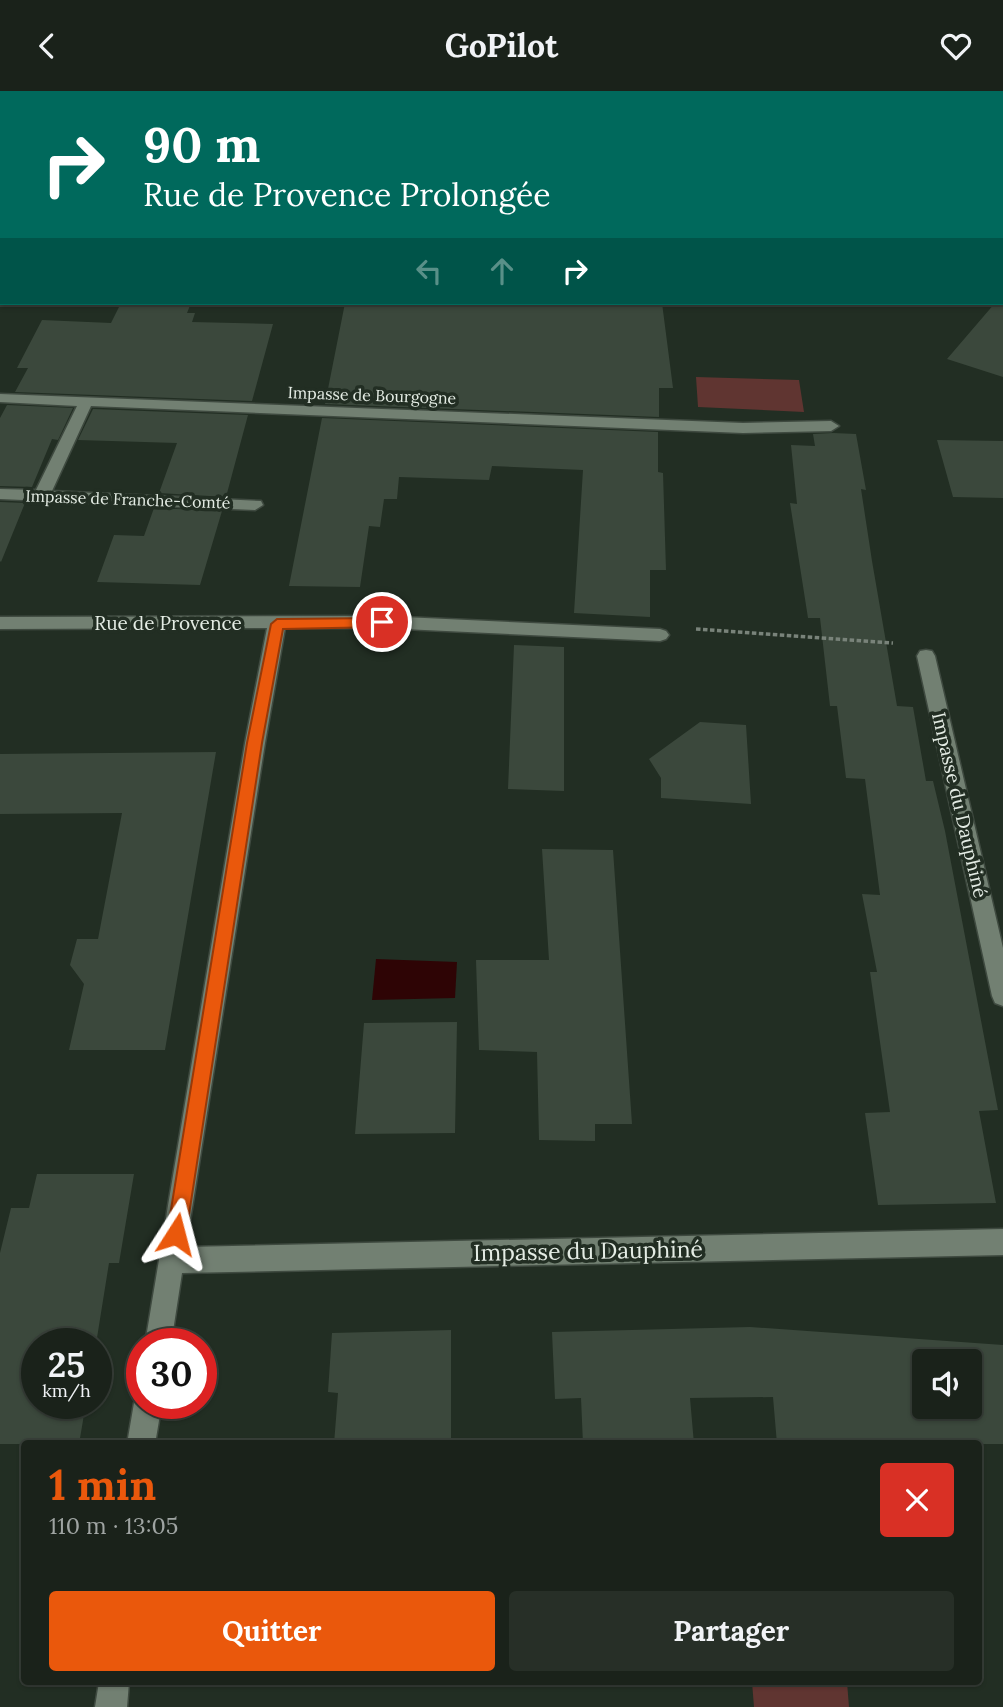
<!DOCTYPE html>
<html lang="fr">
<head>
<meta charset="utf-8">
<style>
	:root { --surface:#1a221a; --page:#272f27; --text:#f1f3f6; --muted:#9fa4a2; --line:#383f39; --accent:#ea580c }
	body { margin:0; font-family:Lora,serif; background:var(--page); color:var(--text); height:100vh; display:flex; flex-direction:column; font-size:26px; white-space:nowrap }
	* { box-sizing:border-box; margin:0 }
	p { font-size:23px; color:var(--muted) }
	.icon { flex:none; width:38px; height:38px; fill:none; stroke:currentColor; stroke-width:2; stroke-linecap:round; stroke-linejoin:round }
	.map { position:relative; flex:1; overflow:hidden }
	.details { position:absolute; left:21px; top:1349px; width:961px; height:245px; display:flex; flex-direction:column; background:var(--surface); border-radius:7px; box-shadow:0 2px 5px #0004,0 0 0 2px var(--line) }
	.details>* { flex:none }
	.banner { position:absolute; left:0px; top:0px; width:1004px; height:214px; box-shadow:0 2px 5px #0004,0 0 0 2px var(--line); background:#00695c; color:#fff; overflow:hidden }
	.controls { position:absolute; left:912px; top:1258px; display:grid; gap:14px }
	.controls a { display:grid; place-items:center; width:70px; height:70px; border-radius:7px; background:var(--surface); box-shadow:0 2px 5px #0004,0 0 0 2px var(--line); font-size:35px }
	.speed { position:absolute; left:21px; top:1237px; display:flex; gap:14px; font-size:35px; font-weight:700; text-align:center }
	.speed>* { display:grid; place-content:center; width:91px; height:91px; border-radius:50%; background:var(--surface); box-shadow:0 2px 5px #0004,0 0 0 2px var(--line); line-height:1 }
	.speed small { font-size:18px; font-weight:400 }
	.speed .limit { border:10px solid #d22; background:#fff; color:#111 }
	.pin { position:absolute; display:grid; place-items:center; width:60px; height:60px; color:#fff; margin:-30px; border:4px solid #fff; border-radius:50%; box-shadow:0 2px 7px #0007 }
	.me { position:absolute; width:77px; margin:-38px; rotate:9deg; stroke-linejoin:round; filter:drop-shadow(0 0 5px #0008) }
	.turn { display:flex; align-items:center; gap:24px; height:147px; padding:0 28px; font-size:32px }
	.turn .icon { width:91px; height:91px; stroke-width:2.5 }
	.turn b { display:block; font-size:49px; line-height:60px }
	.lanes { display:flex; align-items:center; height:66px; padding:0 28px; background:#0003; justify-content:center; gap:35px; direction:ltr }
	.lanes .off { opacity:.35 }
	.round { display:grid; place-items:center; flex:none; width:74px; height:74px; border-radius:7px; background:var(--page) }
	.summary { display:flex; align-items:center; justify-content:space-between; height:119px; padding:0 28px }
	h1 { font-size:42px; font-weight:700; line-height:52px; color:var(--accent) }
	.primary-button { display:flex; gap:14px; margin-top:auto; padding:14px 28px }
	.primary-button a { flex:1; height:80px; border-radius:7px; background:var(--accent); color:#fff; font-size:28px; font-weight:700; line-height:80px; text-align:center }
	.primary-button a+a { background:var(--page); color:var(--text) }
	header { display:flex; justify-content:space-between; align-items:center; height:91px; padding:0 28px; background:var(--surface); font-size:32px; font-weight:700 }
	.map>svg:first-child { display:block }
	.green { fill:#603531 }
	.water { fill:#2e0405 }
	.building { fill:#3b483c; fill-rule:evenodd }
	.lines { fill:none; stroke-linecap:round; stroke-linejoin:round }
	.lane-casing { stroke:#3f4a40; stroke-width:3 }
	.street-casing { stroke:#3f4a40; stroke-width:3 }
	.path { stroke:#79837a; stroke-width:3.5; stroke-dasharray:4.5 2.5; stroke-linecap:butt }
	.lane { fill:#728072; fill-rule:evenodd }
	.street { fill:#728072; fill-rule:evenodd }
	.route { fill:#ea580c; stroke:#983908; stroke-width:2 }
	.labels { text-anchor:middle; stroke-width:7; stroke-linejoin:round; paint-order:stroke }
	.far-street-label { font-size:16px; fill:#e4ece4; stroke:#222e23 }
	.street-label { font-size:19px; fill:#e4ece4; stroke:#222e23 }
	.near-street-label { font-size:23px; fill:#e4ece4; stroke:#222e23 }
</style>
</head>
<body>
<header><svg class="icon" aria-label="back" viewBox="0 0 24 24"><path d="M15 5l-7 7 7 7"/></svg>GoPilot<svg class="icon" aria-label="heart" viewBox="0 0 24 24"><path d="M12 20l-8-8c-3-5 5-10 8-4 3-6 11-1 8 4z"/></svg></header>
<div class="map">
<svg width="1003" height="1616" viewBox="0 0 1003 1616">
	<rect width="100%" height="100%" fill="#222e23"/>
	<path class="green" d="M 696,286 L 799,289 L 804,321 L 698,316 Z
		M 752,1591 L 847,1591 L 849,1616 L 754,1616 Z"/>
	<path class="water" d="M 376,868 L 457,871 L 455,907 L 372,909 Z"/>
	<path class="building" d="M 1003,202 L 1003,286 L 947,268 L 995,212 L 1003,212 Z
		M 121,212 L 191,212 L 187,222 L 195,222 L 192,231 L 273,233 L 252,310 L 15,301 L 28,277 L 17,277 L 42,229 L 111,232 Z
		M 345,212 L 594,215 L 594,212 L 662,212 L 673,297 L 659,297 L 659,326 L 325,313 Z
		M 7,314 L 73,317 L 58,349 L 52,348 L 32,396 L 0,395 L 0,327 Z
		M 93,318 L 248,324 L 226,406 L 159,402 L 177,352 L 78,349 Z
		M 322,327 L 658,341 L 658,381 L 663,382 L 666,479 L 650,479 L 650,526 L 574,522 L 583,379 L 492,375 L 489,389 L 399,386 L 397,408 L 384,408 L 380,436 L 369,435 L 360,496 L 289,495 Z
		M 833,342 L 856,343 L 866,399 L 861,398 L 872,470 L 897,615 L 913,616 L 926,690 L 933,690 L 945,740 L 998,1019 L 979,1020 L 996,1112 L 878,1114 L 865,1022 L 890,1021 L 870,881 L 877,881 L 862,803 L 880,804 L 865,688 L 846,687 L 837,615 L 830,615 L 820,527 L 808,527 L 790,412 L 797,413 L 791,354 L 815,355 L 813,343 Z
		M 937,349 L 1003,350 L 1003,407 L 953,406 Z
		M 0,411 L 25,412 L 1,471 L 0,470 Z
		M 154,417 L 222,420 L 200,494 L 97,491 L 114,444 L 144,445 Z
		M 514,554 L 564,556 L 564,700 L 508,698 Z
		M 700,631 L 746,634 L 751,713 L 661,707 L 661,687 L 649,668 Z
		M 216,661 L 165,959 L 69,959 L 84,893 L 70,874 L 77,848 L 98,848 L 122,722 L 0,723 L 0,663 Z
		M 542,758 L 613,759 L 632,1033 L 595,1033 L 595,1050 L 539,1049 L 537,961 L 479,959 L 476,869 L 549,869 Z
		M 457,931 L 455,1042 L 355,1043 L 364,932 Z
		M 37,1083 L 134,1083 L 119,1172 L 109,1172 L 96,1253 L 37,1253 L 37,1312 L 86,1312 L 79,1353 L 0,1353 L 0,1162 L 11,1117 L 29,1117 Z
		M 750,1236 L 1003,1254 L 1003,1353 L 777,1353 L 773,1306 L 690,1307 L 694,1353 L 583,1353 L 581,1307 L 555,1308 L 552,1241 ZM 924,1270 L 970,1270 L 970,1316 L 924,1316 Z
		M 451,1239 L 451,1353 L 334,1353 L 338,1302 L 328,1301 L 332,1242 Z"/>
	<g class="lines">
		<g class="lane-casing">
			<path id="lane" d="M 315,0 L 326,0 L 314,2 Z
				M 590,0 L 600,0 L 600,2 L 590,2 Z
				M 0,303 L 743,332 L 831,330 L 839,335 L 831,340 L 743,342 L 91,315 L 52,400 L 261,410 L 263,414 L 255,419 L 0,408 L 0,398 L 36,399 L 77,315 L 0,311 Z"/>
		</g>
		<g class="street-casing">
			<path id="street" d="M 732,0 L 742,0 L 743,2 L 732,2 Z
				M 0,39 L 2,39 L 2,45 L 0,45 Z
				M 0,138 L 2,138 L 2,146 L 0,146 Z
				M 0,195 L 2,195 L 0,204 Z
				M 382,525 L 660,538 L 666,540 L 669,544 L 666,548 L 660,550 L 382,537 L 285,537 L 265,652 L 186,1156 L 1003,1138 L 1003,1164 L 182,1182 L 171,1253 L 145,1253 L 245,652 L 267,537 L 0,538 L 0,526 Z
				M 926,559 L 932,560 L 935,565 L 1003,857 L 1003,915 L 995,912 L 992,905 L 917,565 L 920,560 Z
				M 142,1301 L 142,1312 L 162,1312 L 155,1353 L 127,1353 L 134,1312 Z
				M 99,1591 L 129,1591 L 127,1616 L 95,1616 Z"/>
		</g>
		<path class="path" d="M 696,538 L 893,552"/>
		<use href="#lane" class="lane"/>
		<use href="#street" class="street"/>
	</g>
	<path class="route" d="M 382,527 L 389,531 L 382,536 L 283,538 L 262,652 L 186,1143 L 183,1150 L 176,1152 L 169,1150 L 167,1143 L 247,652 L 271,533 L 277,528 Z"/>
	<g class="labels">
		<g class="far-street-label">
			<text transform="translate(372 304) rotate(2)" y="6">Impasse de Bourgogne</text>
			<text transform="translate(128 408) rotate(2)" y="6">Impasse de Franche-Comté</text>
		</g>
		<g class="street-label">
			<text x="168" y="539">Rue de Provence</text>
			<text transform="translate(960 714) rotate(77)" y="7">Impasse du Dauphiné</text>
		</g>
		<g class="near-street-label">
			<text transform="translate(588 1160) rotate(-1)" y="8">Impasse du Dauphiné</text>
		</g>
	</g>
</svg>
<div class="controls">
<a><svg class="icon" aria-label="sound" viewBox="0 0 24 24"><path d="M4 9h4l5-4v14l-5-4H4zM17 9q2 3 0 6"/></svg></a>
</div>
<div class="speed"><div>25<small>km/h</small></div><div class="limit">30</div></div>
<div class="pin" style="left:382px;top:531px;background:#d93025"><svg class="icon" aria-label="arrive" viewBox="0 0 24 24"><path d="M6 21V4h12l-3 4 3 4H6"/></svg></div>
<svg class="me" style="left:176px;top:1143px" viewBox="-20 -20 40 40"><path d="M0-17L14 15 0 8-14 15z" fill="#ea580c" stroke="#fff" stroke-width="4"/></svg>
<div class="banner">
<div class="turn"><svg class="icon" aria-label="right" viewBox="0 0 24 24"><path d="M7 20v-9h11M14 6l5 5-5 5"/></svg><div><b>90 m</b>Rue de Provence Prolongée</div></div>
<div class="lanes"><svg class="icon off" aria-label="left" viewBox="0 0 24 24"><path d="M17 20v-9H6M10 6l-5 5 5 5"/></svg><svg class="icon off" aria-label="ahead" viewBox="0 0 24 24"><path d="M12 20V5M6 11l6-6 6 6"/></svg><svg class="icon" aria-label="right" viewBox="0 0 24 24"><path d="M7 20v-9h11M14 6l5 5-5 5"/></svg></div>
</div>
<section class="details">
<div class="summary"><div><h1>1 min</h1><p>110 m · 13:05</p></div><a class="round" style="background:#d93025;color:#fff"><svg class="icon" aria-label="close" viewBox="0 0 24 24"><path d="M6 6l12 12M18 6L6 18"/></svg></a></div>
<div class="primary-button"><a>Quitter</a><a>Partager</a></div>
</section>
</div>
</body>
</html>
